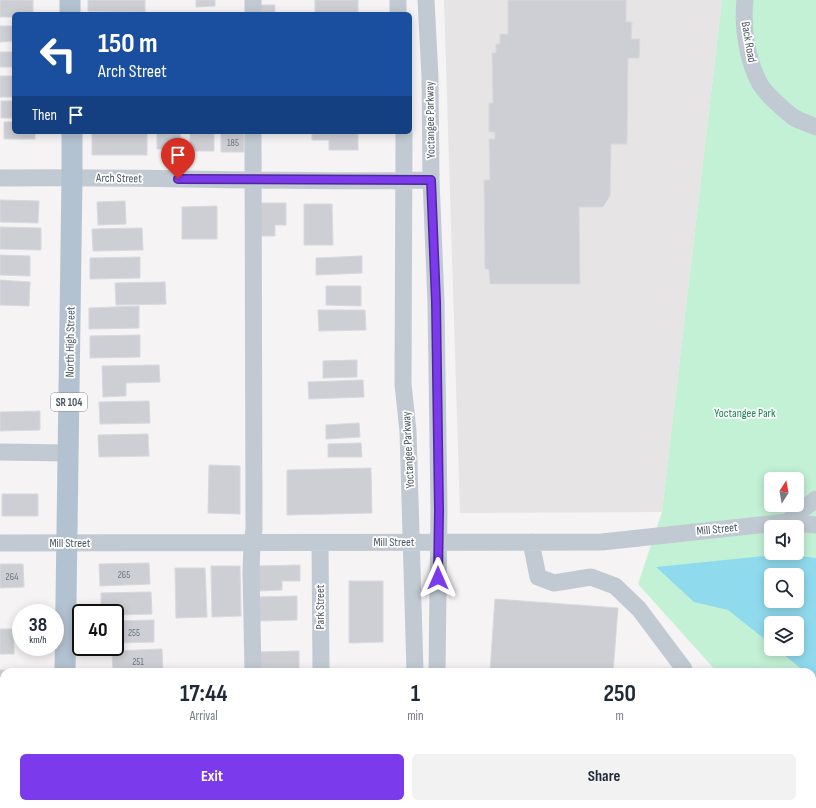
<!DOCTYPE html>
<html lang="en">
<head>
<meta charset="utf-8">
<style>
	:root { --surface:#fff; --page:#f2f2f3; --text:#1f2937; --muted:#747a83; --accent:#7c3aed }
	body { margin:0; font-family:"Sofia Sans Condensed",sans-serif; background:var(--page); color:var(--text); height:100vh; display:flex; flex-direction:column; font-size:15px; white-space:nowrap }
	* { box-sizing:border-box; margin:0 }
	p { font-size:13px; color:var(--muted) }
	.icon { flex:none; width:22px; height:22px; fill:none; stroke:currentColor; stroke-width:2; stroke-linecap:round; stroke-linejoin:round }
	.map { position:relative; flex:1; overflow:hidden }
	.side { position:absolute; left:0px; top:668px; width:816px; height:140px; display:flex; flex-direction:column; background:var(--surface); border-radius:12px 12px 0 0; box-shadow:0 2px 10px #0003 }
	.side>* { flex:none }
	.hud { position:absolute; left:12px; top:12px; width:400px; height:122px; border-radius:6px; box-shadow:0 2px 10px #0003; background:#1a4fa0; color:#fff; overflow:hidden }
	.needle { width:26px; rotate:11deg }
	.fabs { position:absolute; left:764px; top:472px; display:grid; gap:8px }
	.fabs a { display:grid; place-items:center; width:40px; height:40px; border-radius:6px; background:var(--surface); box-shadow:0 2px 10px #0003; font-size:20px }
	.speed { position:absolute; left:12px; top:604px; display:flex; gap:8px; font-size:20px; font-weight:700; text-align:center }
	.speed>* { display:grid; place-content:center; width:52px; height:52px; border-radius:50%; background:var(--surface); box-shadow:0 2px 10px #0003; line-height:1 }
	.speed small { font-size:10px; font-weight:400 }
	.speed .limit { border:2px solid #111; border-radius:6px; background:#fff; color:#111 }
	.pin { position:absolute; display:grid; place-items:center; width:34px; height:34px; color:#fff; margin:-41px -17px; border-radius:50% 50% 50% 0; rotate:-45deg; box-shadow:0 0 4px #0007 }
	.pin .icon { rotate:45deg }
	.me { position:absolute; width:44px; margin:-22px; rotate:0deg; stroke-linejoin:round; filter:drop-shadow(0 0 3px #0008) }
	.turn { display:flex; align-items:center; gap:14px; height:84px; padding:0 20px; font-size:18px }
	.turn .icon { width:52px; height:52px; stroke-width:2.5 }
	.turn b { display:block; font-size:28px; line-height:34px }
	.then { display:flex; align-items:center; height:38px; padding:0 20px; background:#0003; gap:8px; font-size:15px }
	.eta { display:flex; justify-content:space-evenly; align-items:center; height:68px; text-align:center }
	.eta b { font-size:24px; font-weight:700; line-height:28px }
	.primary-button { display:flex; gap:8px; margin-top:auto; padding:8px 20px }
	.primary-button a { flex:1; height:46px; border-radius:6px; background:var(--accent); color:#fff; font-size:16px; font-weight:700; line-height:46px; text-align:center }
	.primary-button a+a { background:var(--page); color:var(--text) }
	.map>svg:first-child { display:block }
	.education { fill:#e6e4e5 }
	.green { fill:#c3f1d5; fill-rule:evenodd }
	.water { fill:#90daee; fill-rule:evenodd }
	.building { fill:#cdcfd5; stroke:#d7d9de }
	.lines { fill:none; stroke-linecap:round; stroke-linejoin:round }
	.minor { stroke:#c1cad2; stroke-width:17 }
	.major { stroke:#b3c2d1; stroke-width:21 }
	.route-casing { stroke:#51269a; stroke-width:10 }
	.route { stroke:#7c3aed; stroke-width:7 }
	.labels { text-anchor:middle; stroke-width:3.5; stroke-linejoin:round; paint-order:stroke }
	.number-label { font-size:10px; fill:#6b747e }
	.shield { fill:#fff; stroke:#808990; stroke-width:1 }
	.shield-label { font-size:11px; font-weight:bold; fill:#4a5661 }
	.street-label { font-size:12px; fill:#4a5661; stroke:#fff }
	.park-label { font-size:12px; fill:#17864f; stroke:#fff }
</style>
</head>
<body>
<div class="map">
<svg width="816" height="808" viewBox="0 0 816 808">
	<rect width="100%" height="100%" fill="#f5f3f3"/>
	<path class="education" d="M 444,0 L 722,0 L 662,512 L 460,513 Z"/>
	<path class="green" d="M 722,0 L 816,0 L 816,808 L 739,808 L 739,804 L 812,804 L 812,672 L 717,672 L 638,584 L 662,512 ZM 771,479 L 797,479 L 797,505 L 771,505 ZM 771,527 L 797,527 L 797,553 L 771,553 ZM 771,575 L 797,575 L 797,601 L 771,601 ZM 771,623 L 797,623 L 797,649 L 771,649 Z"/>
	<path class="water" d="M 784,554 L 816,558 L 816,681 L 812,678 L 812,672 L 805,672 L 777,649 L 797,649 L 797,623 L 771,623 L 771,644 L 728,610 L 694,602 L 656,567 ZM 771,575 L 797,575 L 797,601 L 771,601 Z"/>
	<path class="building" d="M 0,0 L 33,0 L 33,14 L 14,14 L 14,17 L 0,17 Z
		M 88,0 L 145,0 L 145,12 L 88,11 Z
		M 196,0 L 215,0 L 215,6 L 196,7 Z
		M 315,0 L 358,0 L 358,14 L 315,14 Z
		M 508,0 L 626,0 L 626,22 L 632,22 L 631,39 L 640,39 L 639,58 L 628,58 L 627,144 L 611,144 L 610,196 L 603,207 L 579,207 L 580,284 L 490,284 L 489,269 L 485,269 L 484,180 L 490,180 L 489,139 L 495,139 L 495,132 L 489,132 L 489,103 L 493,103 L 492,53 L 496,53 L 496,44 L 500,44 L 500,34 L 508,34 Z
		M 257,5 L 275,5 L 275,14 L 257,14 Z
		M 0,26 L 14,26 L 14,41 L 0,42 Z
		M 0,52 L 14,52 L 14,67 L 0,67 Z
		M 0,76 L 14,76 L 14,97 L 0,97 Z
		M 1,101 L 14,101 L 14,118 L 1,118 Z
		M 4,122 L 14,122 L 14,132 L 35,132 L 35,139 L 4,139 Z
		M 92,132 L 147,132 L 147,155 L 92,155 Z
		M 157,132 L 180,132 L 181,149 L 157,149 Z
		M 190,132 L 214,132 L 214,151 L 190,151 Z
		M 221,132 L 244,132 L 244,152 L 221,152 Z
		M 312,132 L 358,132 L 358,150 L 329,150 L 329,140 L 312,140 Z
		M 0,200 L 39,201 L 38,223 L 0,222 Z
		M 125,201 L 126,224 L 98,225 L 97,202 Z
		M 259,203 L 286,203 L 286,225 L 275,225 L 275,236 L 259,236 Z
		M 304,204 L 332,204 L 333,245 L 304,245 Z
		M 217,206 L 217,239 L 182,239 L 182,207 Z
		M 0,227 L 41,228 L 41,250 L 0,249 Z
		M 142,228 L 143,250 L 93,251 L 92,229 Z
		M 0,255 L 30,256 L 30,276 L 0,275 Z
		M 362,256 L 362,273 L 316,275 L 316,258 Z
		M 140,257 L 140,278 L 90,279 L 90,258 Z
		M 0,280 L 30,282 L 29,306 L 0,305 Z
		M 165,282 L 166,304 L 116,305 L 115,283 Z
		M 326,286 L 361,286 L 361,306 L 326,305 Z
		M 139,306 L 139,328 L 89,329 L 89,308 Z
		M 318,310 L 365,310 L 366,330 L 319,331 Z
		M 140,335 L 140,357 L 90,358 L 90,336 Z
		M 357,360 L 357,377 L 323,378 L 323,361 Z
		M 159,365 L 160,382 L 126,383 L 126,396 L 103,397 L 102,366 Z
		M 363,380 L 364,397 L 309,399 L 308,382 Z
		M 149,401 L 150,423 L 100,424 L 99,402 Z
		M 40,411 L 40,430 L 0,431 L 0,412 Z
		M 359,423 L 360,437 L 326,439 L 326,425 Z
		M 148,434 L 149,456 L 99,457 L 98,435 Z
		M 361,443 L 362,457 L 328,457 L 328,444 Z
		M 209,465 L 240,466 L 240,514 L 208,513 Z
		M 371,468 L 372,513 L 287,515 L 287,470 Z
		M 2,494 L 38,494 L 38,516 L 2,516 Z
		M 149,563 L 150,584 L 100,586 L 99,564 Z
		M 0,564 L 23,564 L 24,587 L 0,588 Z
		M 300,565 L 300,581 L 282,581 L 282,590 L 258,591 L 257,566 Z
		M 211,566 L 240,566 L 241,616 L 212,617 Z
		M 175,568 L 205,568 L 207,617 L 176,618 Z
		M 349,581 L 383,581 L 383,642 L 349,643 Z
		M 151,592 L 152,614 L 115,615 L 115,613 L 101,613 L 101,593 Z
		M 297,596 L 297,620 L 257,621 L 257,597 Z
		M 495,599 L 618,608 L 613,672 L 490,672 Z
		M 154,620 L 154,642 L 115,643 L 115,621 Z
		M 0,629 L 14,629 L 14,654 L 0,654 Z
		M 162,649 L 163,671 L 113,672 L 112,651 Z
		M 299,651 L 299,672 L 257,672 L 257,652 Z
		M 0,670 L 21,670 L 21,672 L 4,672 L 4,695 L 0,695 Z
		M 340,671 L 387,671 L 387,672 L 340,672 Z
		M 0,704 L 4,704 L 4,725 L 0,724 Z
		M 0,738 L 4,738 L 4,763 L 0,763 Z
		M 0,771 L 4,771 L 4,797 L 0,797 Z
		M 223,804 L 283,804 L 283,808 L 223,808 Z
		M 334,804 L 377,804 L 334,805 Z
		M 504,804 L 545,805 L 546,804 L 600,804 L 599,808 L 503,808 Z
		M 376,807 L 376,808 L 333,808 Z"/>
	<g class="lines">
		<path class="minor" d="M 253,0 L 253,14
			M 398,0 L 398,14
			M 426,0 L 430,77 L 431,180 L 436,302 L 439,510 L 437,672
			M 745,0 C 742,27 747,60 760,84 C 766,94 784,110 793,117 C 800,121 809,124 816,127
			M 404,132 L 403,384 L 408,431 L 415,672
			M 0,178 C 144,176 287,183 431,180
			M 0,452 L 68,453
			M 787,522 L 816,499
			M 531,542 L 538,577 L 554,583 L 591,577 L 615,586 L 639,609 L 684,669
			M 0,543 L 602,542 L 787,522 L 816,525
			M 320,543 L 321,672
			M 253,672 L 251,572 L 252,543 L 254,529 L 253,132
			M 0,730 L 4,730
			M 203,804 L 203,808
			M 322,804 L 322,808
			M 419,804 L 419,808
			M 436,804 L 436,808
			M 493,808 L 493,804"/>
		<path class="major" d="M 70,0 L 70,14
			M 65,672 L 72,177 L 72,132
			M 65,808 L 65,804"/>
	</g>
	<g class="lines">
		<g class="route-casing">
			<path id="route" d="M 178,179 L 431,180 L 436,302 L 439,510 L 438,578"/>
		</g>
		<use href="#route" class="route"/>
	</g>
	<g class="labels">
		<g class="number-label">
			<text x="233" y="146">185</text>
			<text x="124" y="578">265</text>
			<text x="12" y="580">264</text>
			<text x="134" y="636">255</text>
			<text x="138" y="665">251</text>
		</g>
		<rect class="shield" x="51" y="393" width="36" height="18" rx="3"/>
		<g class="shield-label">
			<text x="69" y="406">SR 104</text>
		</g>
		<g class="street-label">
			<text transform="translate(749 42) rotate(80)" y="4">Back Road</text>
			<text transform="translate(430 120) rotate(-91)" y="4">Yoctangee Parkway</text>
			<text transform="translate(119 178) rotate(1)" y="4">Arch Street</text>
			<text transform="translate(70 342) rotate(-89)" y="4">North High Street</text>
			<text transform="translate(408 450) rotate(-93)" y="4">Yoctangee Parkway</text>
			<text transform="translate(717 529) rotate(-6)" y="4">Mill Street</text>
			<text x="394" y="546">Mill Street</text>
			<text x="70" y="547">Mill Street</text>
			<text transform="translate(320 607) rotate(-90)" y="4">Park Street</text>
		</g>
		<g class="park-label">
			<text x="745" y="417">Yoctangee Park</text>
		</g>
	</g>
</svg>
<div class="fabs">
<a><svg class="needle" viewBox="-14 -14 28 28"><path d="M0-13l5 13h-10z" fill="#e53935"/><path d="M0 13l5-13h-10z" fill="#747a83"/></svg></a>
<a><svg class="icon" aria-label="sound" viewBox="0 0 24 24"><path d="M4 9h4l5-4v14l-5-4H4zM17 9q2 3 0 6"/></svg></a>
<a><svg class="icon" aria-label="search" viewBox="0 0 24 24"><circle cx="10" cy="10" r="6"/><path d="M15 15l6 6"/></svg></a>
<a><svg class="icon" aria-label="layers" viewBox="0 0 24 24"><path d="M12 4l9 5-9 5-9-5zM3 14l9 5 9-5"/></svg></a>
</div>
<div class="speed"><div>38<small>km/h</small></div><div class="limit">40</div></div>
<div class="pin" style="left:178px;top:179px;background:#d93025"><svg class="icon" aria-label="arrive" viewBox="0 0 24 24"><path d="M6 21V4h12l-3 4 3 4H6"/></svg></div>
<svg class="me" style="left:438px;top:578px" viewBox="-20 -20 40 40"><path d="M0-17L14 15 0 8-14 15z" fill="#7c3aed" stroke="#fff" stroke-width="4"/></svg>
<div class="hud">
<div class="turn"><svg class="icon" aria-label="left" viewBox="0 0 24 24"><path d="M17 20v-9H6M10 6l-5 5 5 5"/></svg><div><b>150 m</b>Arch Street</div></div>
<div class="then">Then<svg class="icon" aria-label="arrive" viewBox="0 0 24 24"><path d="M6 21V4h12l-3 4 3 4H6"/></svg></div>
</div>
<section class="side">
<div class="eta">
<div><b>17:44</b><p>Arrival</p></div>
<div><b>1</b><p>min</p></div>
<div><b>250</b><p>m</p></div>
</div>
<div class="primary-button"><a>Exit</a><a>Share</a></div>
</section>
</div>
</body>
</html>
